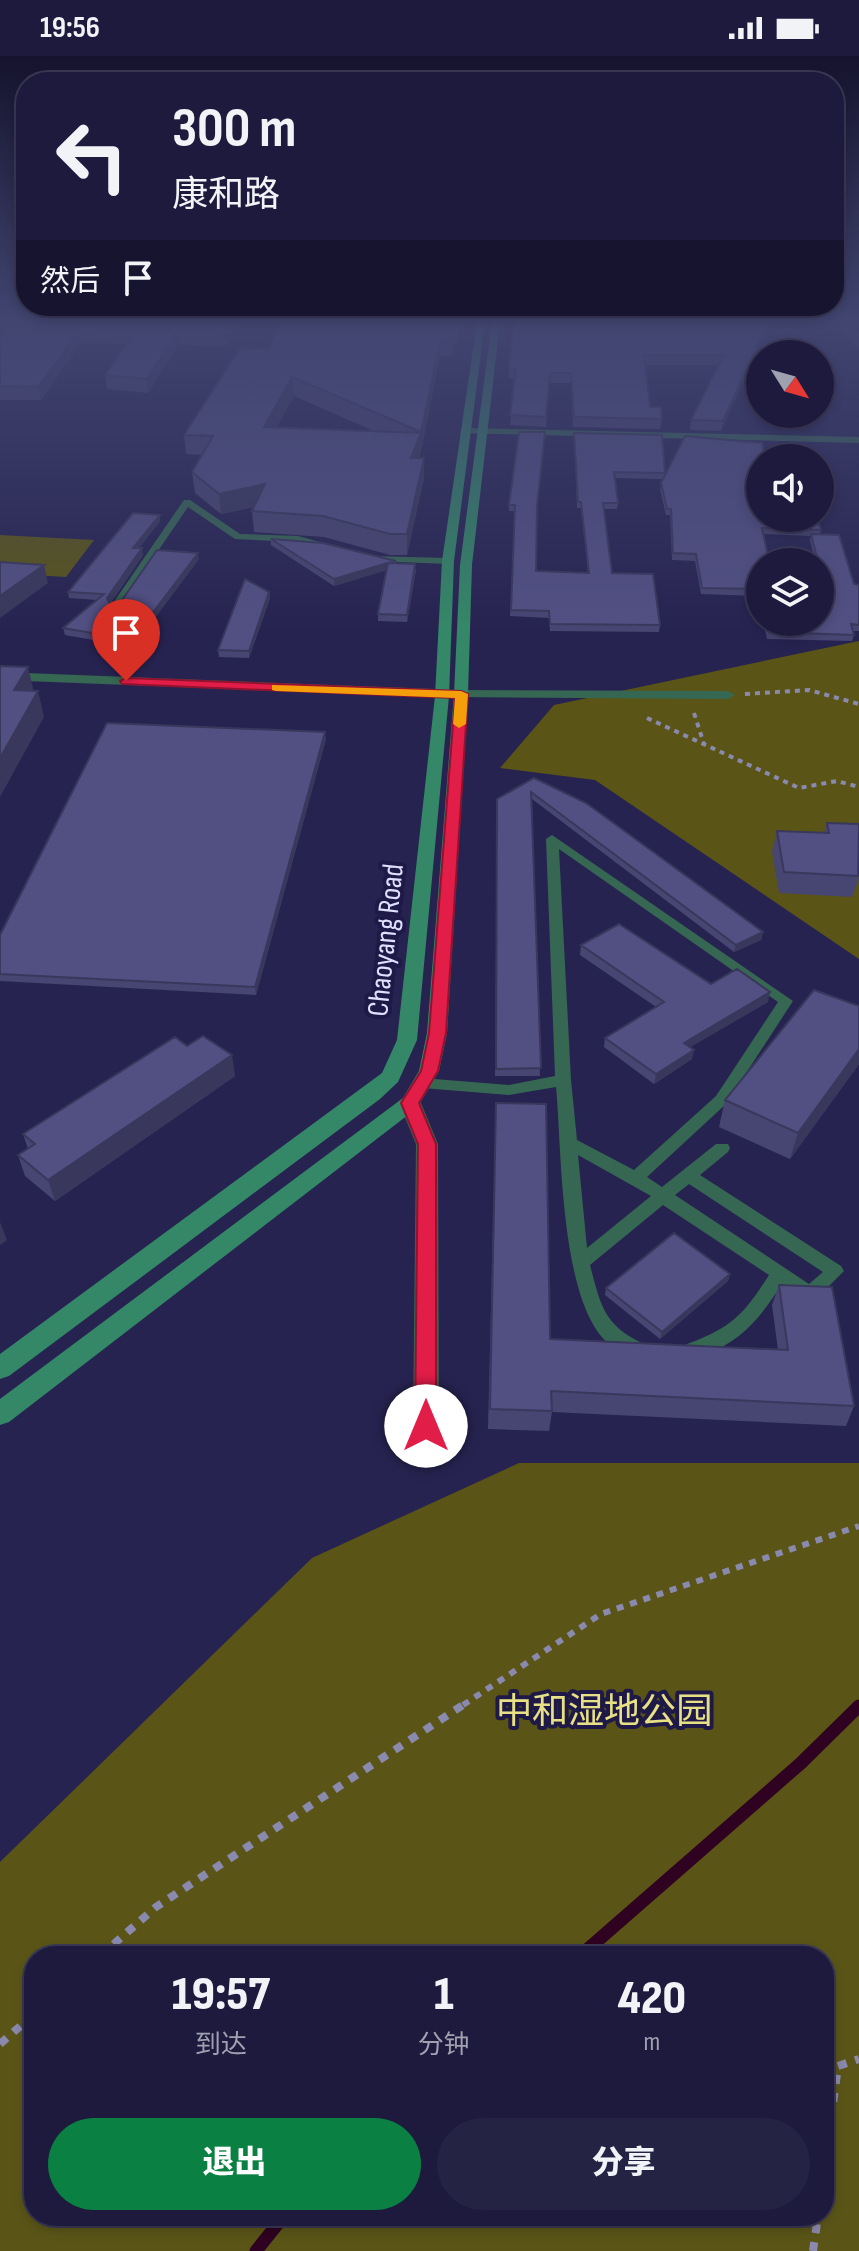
<!DOCTYPE html>
<html lang="zh">
<head>
<meta charset="utf-8">
<style>
	:root { --surface:#1d1a3d; --page:#252344; --text:#f1f3f6; --muted:#a0a1b0; --line:#3b3857; --accent:#0b8043 }
	body { margin:0; font-family:"Sofia Sans Condensed","Noto Sans SC",sans-serif; background:var(--page); color:var(--text); height:100vh; display:flex; flex-direction:column; font-size:30px; white-space:nowrap }
	* { box-sizing:border-box; margin:0 }
	p { font-size:26px; color:var(--muted) }
	.icon { flex:none; width:44px; height:44px; fill:none; stroke:currentColor; stroke-width:2; stroke-linecap:round; stroke-linejoin:round }
	.map { position:relative; flex:1; overflow:hidden }
	.details { position:absolute; left:24px; top:1890px; width:810px; height:280px; display:flex; flex-direction:column; background:var(--surface); border-radius:32px; box-shadow:0 4px 12px #0003,0 0 0 2px var(--line) }
	.details>* { flex:none }
	.banner { position:absolute; left:16px; top:16px; width:828px; height:244px; border-radius:32px; box-shadow:0 4px 12px #0003,0 0 0 2px var(--line); background:#1d1a3d; color:var(--text); overflow:hidden }
	.needle { width:52px; rotate:127deg }
	.tools { position:absolute; left:746px; top:284px; display:grid; gap:16px }
	.tools a { display:grid; place-items:center; width:88px; height:88px; border-radius:50%; background:var(--surface); box-shadow:0 4px 12px #0003,0 0 0 2px var(--line); font-size:40px }
	.pin { position:absolute; display:grid; place-items:center; width:68px; height:68px; color:#fff; margin:-82px -34px; border-radius:50% 50% 50% 0; rotate:-45deg; box-shadow:0 0 8px #0007 }
	.pin .icon { rotate:45deg }
	.me { position:absolute; width:88px; margin:-44px; rotate:0deg; stroke-linejoin:round; filter:drop-shadow(0 0 6px #0008) }
	.turn { display:flex; align-items:center; gap:28px; height:168px; padding:0 24px; font-size:36px }
	.turn .icon { width:104px; height:104px; stroke-width:2.5 }
	.turn b { display:block; font-size:56px; line-height:68px }
	.then { display:flex; align-items:center; height:76px; padding:0 24px; background:#0003; gap:16px; font-size:30px }
	.eta { display:flex; justify-content:space-evenly; align-items:center; height:136px; text-align:center }
	.eta b { font-size:48px; font-weight:800; line-height:56px }
	.cta { display:flex; gap:16px; margin-top:auto; padding:16px 24px }
	.cta a { flex:1; height:92px; border-radius:48px; background:var(--accent); color:#fff; font-size:32px; font-weight:800; line-height:92px; text-align:center }
	.cta a+a { background:var(--page); color:var(--text) }
	.status { display:flex; justify-content:space-between; align-items:center; height:56px; padding:0 40px; background:var(--surface); direction:ltr }
	.status svg { height:22px; fill:currentColor }
	.map>svg:first-child { display:block }
	.green { fill:#5a5517; fill-rule:evenodd }
	.lines { fill:none; stroke-linecap:round; stroke-linejoin:round }
	.stream { stroke:#2e0220; stroke-width:13 }
	.path-far2 { stroke:#8a89ae; stroke-width:4; stroke-dasharray:5 5; stroke-linecap:butt }
	.path-far1 { stroke:#8a89ae; stroke-width:6; stroke-dasharray:7 7; stroke-linecap:butt }
	.path { stroke:#8a89ae; stroke-width:8; stroke-dasharray:9 9; stroke-linecap:butt }
	.service { fill:#366752; fill-rule:evenodd }
	.minor { fill:#366752; fill-rule:evenodd }
	.tertiary { fill:#366752; fill-rule:evenodd }
	.secondary { fill:#348867; fill-rule:evenodd }
	.wall { fill:#474571; fill-rule:evenodd }
	.shaded-wall { fill:#39385c }
	.building { fill:#525083; stroke:#39385c; stroke-width:2 }
	.route { fill:#e11d48; stroke:#92132f; stroke-width:2 }
	.slow { fill:#f59e0b }
	.labels { text-anchor:middle; stroke-width:8; stroke-linejoin:round; paint-order:stroke }
	.street-label { font-size:30px; fill:#dfe0fe; stroke:#1e1946 }
	.near-park-label { font-size:36px; fill:#e8e085; stroke:#1e1946 }
</style>
</head>
<body>
<div class="status"><b>19:56</b><svg viewBox="0 0 49 12"><path d="M0 12V9h3v3zM5 12V6h3v6zM10 12V3h3v9zM15 12V0h3v12zM26 1h20v11H26zM47 4h2v5h-2z"/></svg></div>
<div class="map">
<svg width="859" height="2195" viewBox="0 0 859 2195">
	<rect width="100%" height="100%" fill="#272351"/>
	<path class="green" d="M 0,479 L 94,484 L 66,521 L 0,517 Z
		M 859,585 L 859,903 L 595,724 L 500,712 L 554,649 Z
		M 519,1407 L 859,1407 L 859,2195 L 0,2195 L 0,1806 L 312,1502 ZM 34,1900 L 824,1900 L 824,2160 L 34,2160 Z"/>
	<g class="lines">
		<path class="stream" d="M 580,1900 L 801,1707 L 859,1650
			M 256,2195 L 284,2160"/>
		<path class="path-far2" d="M 745,638 L 809,634 L 859,648
			M 694,657 L 704,688
			M 647,662 L 799,732 L 837,725 L 859,731"/>
		<path class="path-far1" d="M 463,1649 L 601,1558 L 859,1470"/>
		<path class="path" d="M 100,1900 L 156,1851 L 466,1647
			M 0,1988 L 34,1958
			M 824,2117 L 838,2010 L 859,2003
			M 813,2195 L 818,2160"/>
		<path class="service" d="M 184,444 L 190,444 L 240,478 L 298,480 L 349,494 L 344,497 L 298,486 L 235,483 L 188,451 L 119,552 L 113,552 L 111,550 Z
			M 371,500 L 448,502 L 453,505 L 448,508 L 374,505 L 371,504 Z
			M 552,779 L 793,945 L 726,1048 L 647,1121 L 662,1131 L 716,1088 L 728,1088 L 730,1092 L 728,1096 L 700,1119 L 841,1210 L 844,1215 L 816,1243 L 810,1245 L 782,1228 C 762,1259 743,1285 707,1297 C 698,1300 690,1303 682,1300 L 679,1295 L 682,1290 C 729,1273 742,1262 769,1219 L 663,1149 L 590,1209 C 601,1252 605,1271 648,1290 L 651,1295 L 648,1300 L 642,1303 C 633,1300 621,1296 613,1291 C 559,1255 562,1092 556,1031 L 509,1039 L 422,1032 L 414,1027 L 422,1022 L 509,1029 L 555,1020 L 546,783 ZM 559,793 L 778,946 L 716,1040 L 634,1114 L 577,1084 L 571,1024 ZM 578,1099 L 651,1140 L 587,1192 ZM 689,1128 L 823,1216 L 809,1228 L 675,1139 Z"/>
		<path class="minor" d="M 464,372 L 859,381 L 859,387 L 460,377 Z
			M 461,634 L 728,635 L 735,639 L 728,643 L 456,641 L 454,638 Z
			M 410,1040 L 421,1047 L 438,1088 L 439,1370 L 435,1378 L 426,1381 L 417,1378 L 413,1370 L 416,1088 L 399,1047 Z"/>
		<path class="tertiary" d="M 0,616 L 461,634 L 468,638 L 461,642 L 0,624 Z"/>
		<path class="secondary" d="M 477,266 L 485,266 L 454,505 L 449,640 L 417,984 L 398,1026 L 380,1043 L 9,1320 L 0,1323 L 0,1298 L 382,1017 L 397,984 L 435,640 L 442,505 Z
			M 492,266 L 500,266 L 472,509 L 468,638 L 447,977 L 439,1015 L 417,1052 L 9,1366 L 0,1369 L 0,1343 L 403,1042 L 419,1015 L 427,977 L 454,638 L 460,509 Z"/>
	</g>
	<path class="wall" d="M 0,266 L 240,266 L 226,290 L 179,289 L 148,337 L 107,333 L 105,319 L 127,288 L 81,287 L 41,344 L 0,344 Z
		M 282,266 L 460,266 L 457,288 L 453,288 L 452,300 L 440,300 L 421,395 L 419,402 L 424,422 L 407,499 L 390,499 L 324,481 L 254,476 L 252,455 L 254,451 L 221,458 L 195,437 L 192,416 L 202,399 L 186,398 L 184,379 L 269,293 ZM 294,340 L 376,376 L 276,372 Z
		M 840,266 L 859,266 L 859,294 L 839,272 Z
		M 767,273 L 721,375 L 690,374 L 691,364 L 719,309 L 645,309 L 650,351 L 662,363 L 660,373 L 573,371 L 571,327 L 549,327 L 546,371 L 510,369 L 515,323 L 509,322 L 509,313 Z
		M 519,376 L 537,453 L 536,515 L 588,517 L 581,452 L 577,452 L 574,377 L 665,417 L 760,462 L 821,474 L 820,478 L 854,528 L 859,529 L 859,575 L 853,575 L 854,579 L 852,585 L 767,583 L 763,566 L 820,566 L 820,506 L 815,506 L 810,484 L 811,480 L 763,478 L 760,506 L 760,553 L 757,540 L 701,538 L 695,505 L 672,504 L 670,459 L 666,459 L 660,433 L 663,423 L 615,422 L 618,447 L 617,453 L 604,453 L 612,517 L 660,569 L 659,576 L 550,575 L 549,562 L 510,560 L 515,455 L 509,455 L 509,449 Z
		M 160,459 L 160,465 L 139,492 L 143,499 L 110,548 L 120,547 L 199,503 L 133,591 L 65,579 L 63,572 L 97,544 L 69,542 L 68,536 Z
		M 271,483 L 396,505 L 396,507 L 416,514 L 407,566 L 378,565 L 378,558 L 386,514 L 334,530 L 271,489 Z
		M 269,536 L 270,542 L 249,602 L 219,601 L 218,594 Z
		M 326,683 L 256,939 L 0,925 L 0,879 Z
		M 534,722 L 763,876 L 761,884 L 734,896 L 532,743 L 540,1020 L 495,1020 L 497,743 Z
		M 827,767 L 859,823 L 852,841 L 779,837 L 772,796 L 777,775 L 824,777 Z
		M 581,889 L 711,928 L 768,946 L 690,991 L 692,1003 L 654,1028 L 604,991 L 605,982 L 656,951 L 580,899 Z
		M 859,950 L 859,1008 L 790,1103 L 719,1071 L 725,1044 Z
		M 187,990 L 235,1020 L 55,1145 L 25,1120 L 18,1099 L 28,1093 L 23,1078 Z
		M 496,1047 L 550,1283 L 778,1294 L 772,1249 L 779,1229 L 854,1350 L 846,1370 L 552,1356 L 549,1375 L 488,1373 Z
		M 730,1218 L 728,1225 L 660,1283 L 605,1239 L 606,1232 Z"/>
	<path class="shaded-wall" d="M 231,266 L 240,266 L 226,290 L 224,277 Z
		M 768,266 L 767,273 L 721,375 L 723,365 Z
		M 79,275 L 81,287 L 41,344 L 38,331 Z
		M 177,276 L 179,289 L 148,337 L 147,323 Z
		M 441,283 L 440,300 L 421,395 L 421,376 Z
		M 292,321 L 294,340 L 265,391 L 264,371 Z
		M 421,377 L 421,397 L 411,421 L 411,402 Z
		M 424,402 L 424,422 L 407,499 L 407,478 Z
		M 265,428 L 267,448 L 221,458 L 219,438 Z
		M 160,459 L 160,465 L 134,498 L 133,492 Z
		M 142,492 L 143,499 L 109,548 L 107,542 Z
		M 198,497 L 199,503 L 133,591 L 132,584 Z
		M 388,507 L 388,514 L 334,530 L 334,523 Z
		M 415,508 L 416,514 L 407,566 L 407,559 Z
		M 44,509 L 48,527 L 0,562 L 0,540 Z
		M 269,536 L 270,542 L 249,602 L 249,595 Z
		M 28,611 L 34,636 L 14,634 Z
		M 38,635 L 44,661 L 0,741 L 0,702 Z
		M 325,676 L 326,683 L 256,939 L 255,931 Z
		M 763,876 L 761,884 L 734,896 L 736,889 Z
		M 770,936 L 768,946 L 682,996 L 684,987 Z
		M 859,993 L 859,1008 L 790,1103 L 798,1077 Z
		M 694,994 L 692,1003 L 654,1028 L 656,1018 Z
		M 232,999 L 235,1020 L 55,1145 L 48,1124 Z
		M 0,1166 L 7,1184 L 0,1189 Z
		M 730,1218 L 728,1225 L 660,1283 L 662,1276 Z"/>
	<path class="building" d="M 0,266 L 231,266 L 224,277 L 177,276 L 147,323 L 105,319 L 136,276 L 79,275 L 38,331 L 0,330 Z
		M 282,266 L 458,266 L 457,271 L 453,271 L 452,283 L 441,283 L 421,376 L 292,321 L 264,371 L 421,377 L 411,402 L 424,402 L 407,478 L 390,478 L 323,460 L 252,455 L 265,428 L 219,438 L 192,416 L 213,380 L 184,379 L 240,292 L 269,293 Z
		M 514,266 L 768,266 L 723,365 L 691,364 L 724,299 L 644,299 L 650,351 L 661,351 L 662,363 L 574,361 L 571,317 L 550,317 L 546,361 L 510,359 L 516,313 L 509,313 Z
		M 853,266 L 859,266 L 859,273 Z
		M 519,376 L 545,376 L 537,450 L 536,515 L 589,517 L 581,446 L 578,446 L 574,377 L 662,379 L 665,417 L 614,416 L 618,447 L 603,447 L 612,517 L 653,518 L 660,569 L 550,568 L 549,555 L 511,554 L 515,449 L 509,449 Z
		M 685,380 L 762,387 L 765,402 L 760,402 L 760,462 L 817,462 L 821,474 L 762,472 L 769,506 L 760,506 L 760,542 L 758,533 L 702,532 L 696,498 L 673,497 L 671,453 L 667,453 L 661,427 Z
		M 133,457 L 160,459 L 133,492 L 142,492 L 107,542 L 110,548 L 120,547 L 157,494 L 198,497 L 132,584 L 63,572 L 104,538 L 68,536 Z
		M 811,478 L 839,479 L 854,528 L 859,529 L 859,569 L 851,568 L 854,579 L 769,576 L 766,566 L 820,566 L 820,523 L 822,523 L 820,506 L 818,506 Z
		M 271,483 L 323,487 L 396,505 L 388,507 L 415,508 L 407,559 L 378,558 L 388,507 L 334,523 Z
		M 0,506 L 44,509 L 0,540 Z
		M 245,523 L 269,536 L 249,595 L 218,594 Z
		M 0,610 L 28,611 L 14,634 L 38,635 L 0,702 Z
		M 107,667 L 325,676 L 255,931 L 0,918 L 0,879 Z
		M 534,722 L 586,747 L 763,876 L 736,889 L 531,736 L 541,1012 L 496,1013 L 497,743 Z
		M 827,767 L 859,768 L 858,820 L 784,816 L 777,775 L 829,777 Z
		M 619,868 L 711,928 L 737,913 L 770,936 L 684,987 L 694,994 L 656,1018 L 605,982 L 664,946 L 581,889 Z
		M 814,934 L 859,950 L 859,993 L 798,1077 L 725,1044 Z
		M 203,980 L 232,999 L 48,1124 L 18,1099 L 35,1088 L 23,1078 L 175,981 L 187,990 Z
		M 496,1047 L 546,1048 L 550,1283 L 788,1294 L 779,1229 L 832,1231 L 854,1350 L 551,1335 L 552,1355 L 490,1353 Z
		M 674,1177 L 730,1218 L 662,1276 L 606,1232 Z"/>
	<linearGradient id="sky" x2="0" y2="1"><stop stop-color="#15132d"/><stop offset="0.46" stop-color="#414570"/><stop offset="1" stop-color="#414570" stop-opacity="0"/></linearGradient>
	<rect width="859" height="573" fill="url(#sky)"/>
	<path class="route" d="M 126,622 L 461,635 L 468,638 L 446,977 L 438,1015 L 419,1047 L 436,1088 L 436,1370 L 433,1376 L 418,1376 L 415,1370 L 418,1088 L 401,1047 L 421,1015 L 429,977 L 455,642 L 122,628 L 120,625 Z"/>
	<path class="slow" d="M 272,629 L 461,635 L 468,638 L 466,668 L 459,672 L 453,668 L 455,642 L 276,635 L 272,634 Z"/>
	<g class="labels">
		<g class="street-label">
			<text transform="translate(385 884) rotate(-84)" y="10">Chaoyang Road</text>
		</g>
		<g class="near-park-label">
			<text x="604" y="1667">中和湿地公园</text>
		</g>
	</g>
</svg>
<div class="tools">
<a><svg class="needle" viewBox="-14 -14 28 28"><path d="M0-13l5 13h-10z" fill="#e53935"/><path d="M0 13l5-13h-10z" fill="#a0a1b0"/></svg></a>
<a><svg class="icon" aria-label="sound" viewBox="0 0 24 24"><path d="M4 9h4l5-4v14l-5-4H4zM17 9q2 3 0 6"/></svg></a>
<a><svg class="icon" aria-label="layers" viewBox="0 0 24 24"><path d="M12 4l9 5-9 5-9-5zM3 14l9 5 9-5"/></svg></a>
</div>
<div class="pin" style="left:126px;top:625px;background:#d93025"><svg class="icon" aria-label="arrive" viewBox="0 0 24 24"><path d="M6 21V4h12l-3 4 3 4H6"/></svg></div>
<svg class="me" style="left:426px;top:1370px" viewBox="-20 -20 40 40"><circle r="19" fill="#fff"/><path d="M0-13L10 11 0 6-10 11z" fill="#e11d48"/></svg>
<div class="banner">
<div class="turn"><svg class="icon" aria-label="left" viewBox="0 0 24 24"><path d="M17 20v-9H6M10 6l-5 5 5 5"/></svg><div><b>300 m</b>康和路</div></div>
<div class="then">然后<svg class="icon" aria-label="arrive" viewBox="0 0 24 24"><path d="M6 21V4h12l-3 4 3 4H6"/></svg></div>
</div>
<section class="details">
<div class="eta">
<div><b>19:57</b><p>到达</p></div>
<div><b>1</b><p>分钟</p></div>
<div><b>420</b><p>m</p></div>
</div>
<div class="cta"><a>退出</a><a>分享</a></div>
</section>
</div>
</body>
</html>
